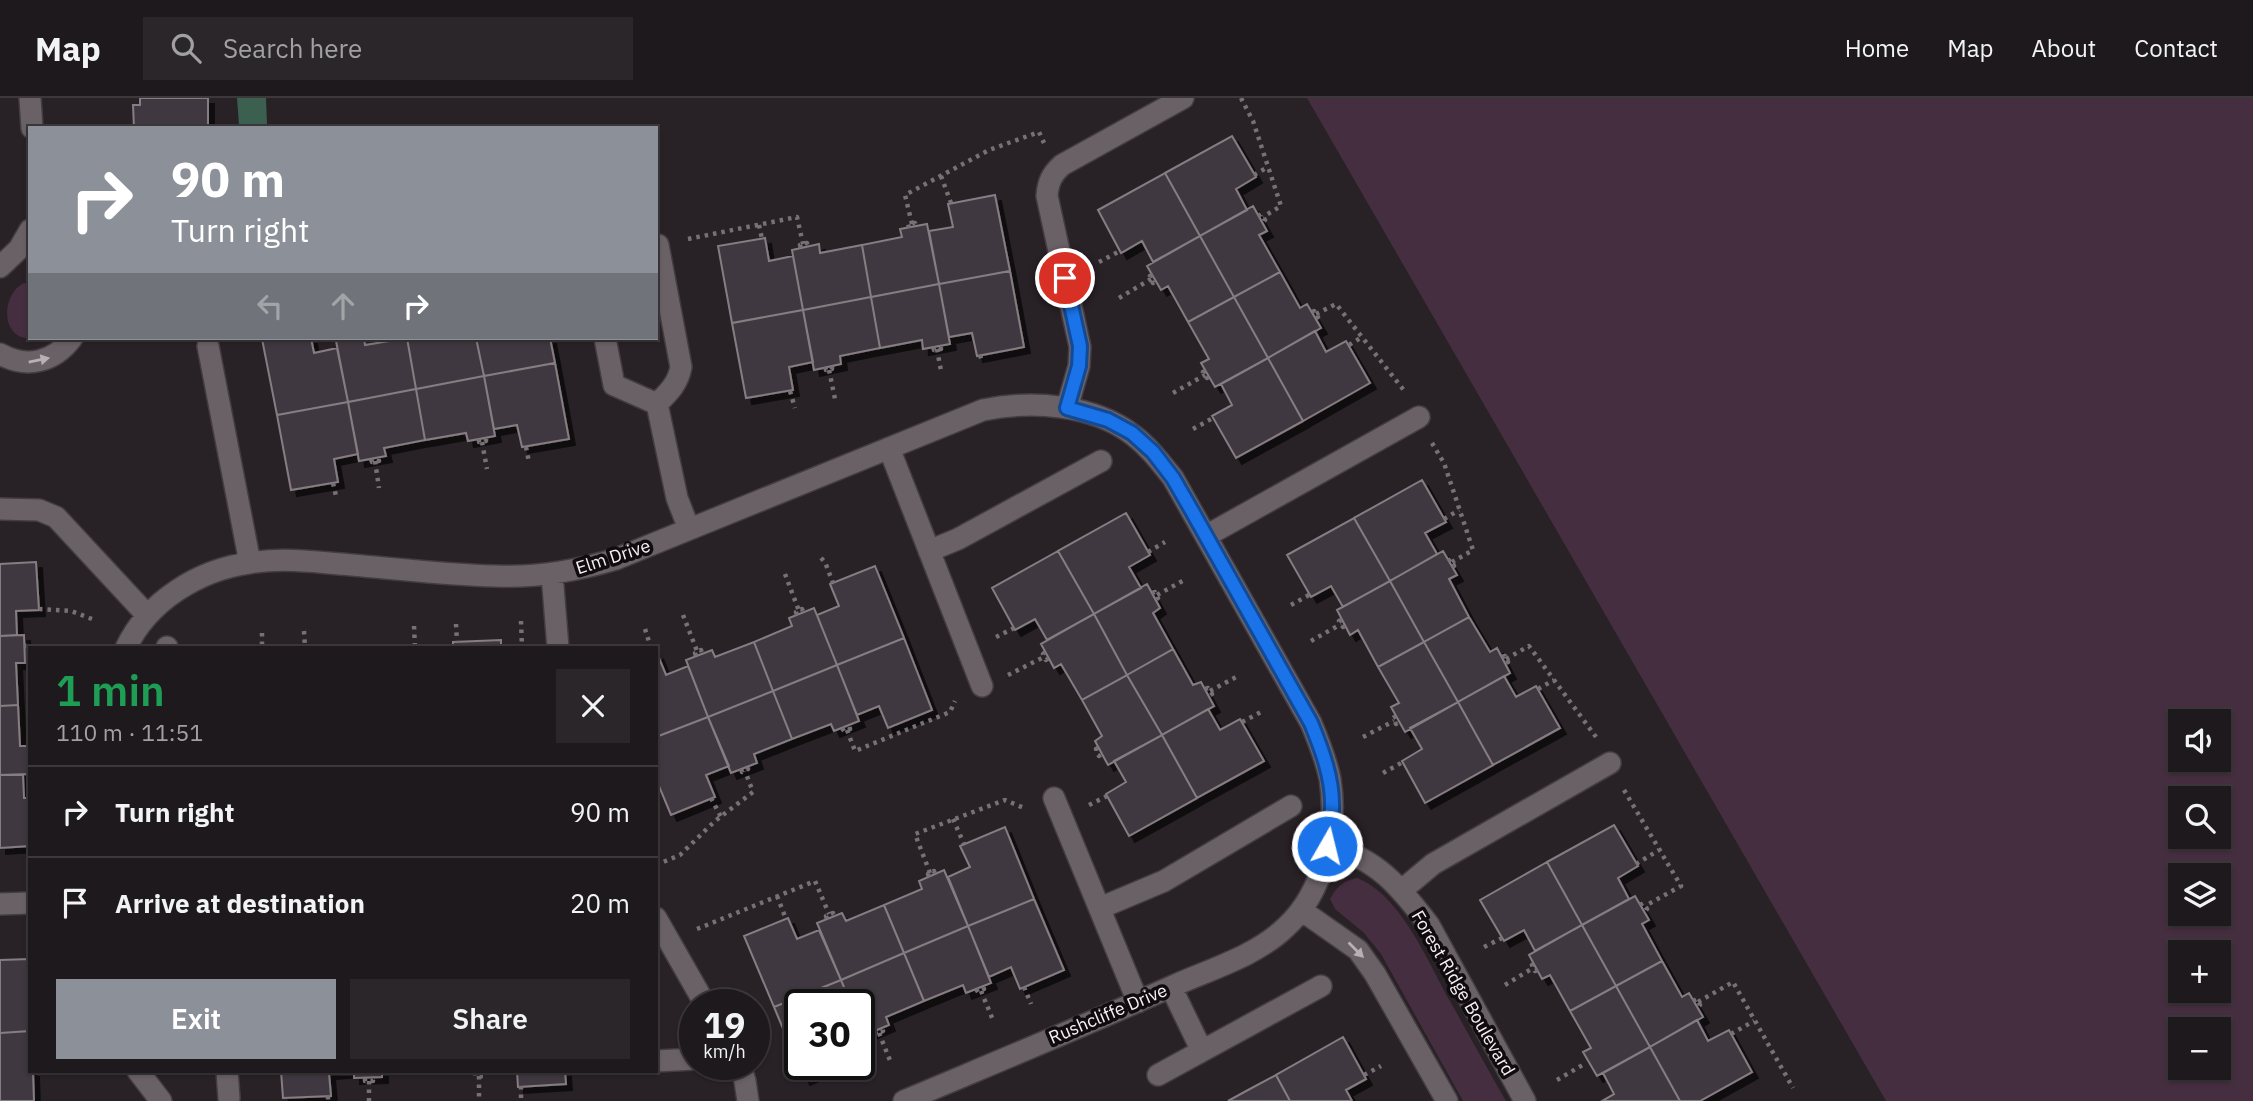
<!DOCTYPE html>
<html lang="en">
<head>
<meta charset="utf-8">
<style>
	:root { --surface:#1e191c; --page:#2b2629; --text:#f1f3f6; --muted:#a1a0a3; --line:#3c383b; --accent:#8c9099 }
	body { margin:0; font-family:"IBM Plex Sans",sans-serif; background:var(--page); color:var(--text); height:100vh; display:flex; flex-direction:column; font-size:26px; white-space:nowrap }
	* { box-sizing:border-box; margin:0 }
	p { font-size:23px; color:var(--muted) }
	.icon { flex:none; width:38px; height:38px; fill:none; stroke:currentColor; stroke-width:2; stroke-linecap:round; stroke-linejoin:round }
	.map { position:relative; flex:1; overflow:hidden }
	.drawer { position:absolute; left:28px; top:548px; width:630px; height:427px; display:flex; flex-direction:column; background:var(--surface); border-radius:0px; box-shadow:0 2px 5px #0004,0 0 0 2px var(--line) }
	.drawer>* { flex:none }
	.guide { position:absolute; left:28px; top:28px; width:630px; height:214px; border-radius:0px; box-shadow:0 2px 5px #0004,0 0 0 2px var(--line); background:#8c9099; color:#fff; overflow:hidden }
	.fabs { position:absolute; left:2168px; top:611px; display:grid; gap:14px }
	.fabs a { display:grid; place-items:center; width:63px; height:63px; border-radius:0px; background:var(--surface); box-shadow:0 2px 5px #0004,0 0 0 2px var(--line); font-size:35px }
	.speed { position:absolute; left:679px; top:891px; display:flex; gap:14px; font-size:35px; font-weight:700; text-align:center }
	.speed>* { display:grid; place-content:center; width:91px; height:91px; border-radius:50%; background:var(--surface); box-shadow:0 2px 5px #0004,0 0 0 2px var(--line); line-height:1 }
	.speed small { font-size:18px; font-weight:400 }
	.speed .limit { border:4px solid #111; border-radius:10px; background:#fff; color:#111 }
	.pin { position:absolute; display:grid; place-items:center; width:60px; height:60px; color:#fff; margin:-30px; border:4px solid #fff; border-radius:50%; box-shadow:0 2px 7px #0007 }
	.me { position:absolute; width:77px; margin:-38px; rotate:8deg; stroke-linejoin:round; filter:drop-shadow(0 0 5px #0008) }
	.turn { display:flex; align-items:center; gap:24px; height:147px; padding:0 28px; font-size:32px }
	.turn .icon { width:91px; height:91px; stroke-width:2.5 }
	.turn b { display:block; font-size:49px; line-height:60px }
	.lanes { display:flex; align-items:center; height:66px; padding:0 28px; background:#0003; justify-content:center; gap:35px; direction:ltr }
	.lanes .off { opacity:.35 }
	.round { display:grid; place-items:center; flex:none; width:74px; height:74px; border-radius:0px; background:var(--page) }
	.summary { display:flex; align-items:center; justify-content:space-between; height:119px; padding:0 28px }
	h1 { font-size:42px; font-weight:600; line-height:52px; color:#1e9e55 }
	.button { display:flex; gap:14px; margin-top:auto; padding:14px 28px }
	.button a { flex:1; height:80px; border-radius:0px; background:var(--accent); color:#fff; font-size:28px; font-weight:600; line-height:80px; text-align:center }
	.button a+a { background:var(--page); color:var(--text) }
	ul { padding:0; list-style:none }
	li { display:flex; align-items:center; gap:21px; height:91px; padding:0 28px; border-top:2px solid var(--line) }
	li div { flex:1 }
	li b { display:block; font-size:26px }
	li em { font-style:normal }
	header { display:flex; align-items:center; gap:42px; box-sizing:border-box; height:98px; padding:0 35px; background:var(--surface); border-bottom:2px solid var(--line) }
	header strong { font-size:33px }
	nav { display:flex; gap:38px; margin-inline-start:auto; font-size:24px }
	.search { width:490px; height:63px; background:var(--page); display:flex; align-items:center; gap:18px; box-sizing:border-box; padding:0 24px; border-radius:0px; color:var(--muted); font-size:26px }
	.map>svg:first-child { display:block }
	.green { fill:#452e3f; fill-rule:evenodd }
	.water { fill:#3b6050 }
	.building { fill:#41393f; stroke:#867d83; stroke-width:2; filter:url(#shadow) }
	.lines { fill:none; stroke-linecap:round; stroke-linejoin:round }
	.minor-casing { stroke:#433d41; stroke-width:24 }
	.path { stroke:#777075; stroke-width:4.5; stroke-dasharray:3.5 5; stroke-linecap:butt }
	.minor { stroke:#6a6167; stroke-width:21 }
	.oneway { fill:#b7b0b5 }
	.route-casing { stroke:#114b97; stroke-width:18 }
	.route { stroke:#1a73e8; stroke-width:12 }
	.labels { text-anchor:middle; stroke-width:7; stroke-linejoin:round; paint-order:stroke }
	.street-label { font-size:18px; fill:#f6f0f4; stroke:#0f0b0e }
</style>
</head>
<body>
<header>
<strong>Map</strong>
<div class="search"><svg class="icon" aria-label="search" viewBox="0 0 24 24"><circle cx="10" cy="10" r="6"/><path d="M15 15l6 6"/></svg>Search here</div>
<nav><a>Home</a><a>Map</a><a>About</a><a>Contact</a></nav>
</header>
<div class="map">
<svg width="2253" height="1003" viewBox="0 0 2253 1003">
	<defs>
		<filter id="shadow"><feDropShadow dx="6" dy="6" stdDeviation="0" flood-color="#0009"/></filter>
	</defs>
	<rect width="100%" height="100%" fill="#282126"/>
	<path class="green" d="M 1307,0 L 2253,0 L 2253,1003 L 1886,1003 ZM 2180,623 L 2219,623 L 2219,662 L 2180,662 ZM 2180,700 L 2219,700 L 2219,738 L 2180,738 ZM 2180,777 L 2219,777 L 2219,816 L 2180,816 ZM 2180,854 L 2219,854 L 2219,892 L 2180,892 ZM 2180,931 L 2219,931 L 2219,970 L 2180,970 Z
		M 24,185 L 30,186 L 30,240 L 34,240 C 0,245 0,196 24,185 Z
		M 1357,780 C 1401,797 1428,864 1450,903 C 1469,937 1487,970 1506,1003 L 1463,1003 L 1381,856 L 1364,835 L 1335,811 L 1330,801 C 1337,788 1343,783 1357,780 Z"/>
	<path class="water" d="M 237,0 L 266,0 L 267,26 L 239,27 Z"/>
	<path class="building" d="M 140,0 L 208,0 L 208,30 L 134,30 L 133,7 L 140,7 Z
		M 1232,38 L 1256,79 L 1236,91 L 1247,112 L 1200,138 L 1165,75 Z
		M 1165,75 L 1200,138 L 1153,164 L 1142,143 L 1121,155 L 1098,112 Z
		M 995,97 L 1010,173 L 939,186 L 929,133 L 953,129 L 948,106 Z
		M 1253,108 L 1267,133 L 1259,137 L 1280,174 L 1234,199 L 1200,138 Z
		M 927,126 L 939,186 L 871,199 L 862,147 L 902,139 L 900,131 Z
		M 1200,138 L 1234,199 L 1188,224 L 1168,188 L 1161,192 L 1147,168 Z
		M 765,140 L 769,163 L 793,158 L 803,212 L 732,225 L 718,148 Z
		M 819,146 L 820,155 L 862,147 L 871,199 L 803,212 L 792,152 Z
		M 1010,173 L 1024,249 L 977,258 L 972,235 L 949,239 L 939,186 Z
		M 1280,174 L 1300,210 L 1307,206 L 1321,230 L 1268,260 L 1234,199 Z
		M 939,186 L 950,246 L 923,251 L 922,242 L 880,250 L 871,199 Z
		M 871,199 L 880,250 L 840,258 L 841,266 L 814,272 L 803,212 Z
		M 1234,199 L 1268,260 L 1215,289 L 1201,265 L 1209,261 L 1188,224 Z
		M 803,212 L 813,264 L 789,269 L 793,292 L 746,300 L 732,225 Z
		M 1315,233 L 1326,254 L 1346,243 L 1370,285 L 1303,323 L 1268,260 Z
		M 311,240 L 314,255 L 337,250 L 348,304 L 277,317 L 262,241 Z
		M 353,240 L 364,240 L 365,247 L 407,240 L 416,291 L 348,304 L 336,243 Z
		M 407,240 L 476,240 L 484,278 L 416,291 Z
		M 476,240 L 550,240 L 555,265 L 484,278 Z
		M 1268,260 L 1303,323 L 1236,360 L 1212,318 L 1232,307 L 1221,286 Z
		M 555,265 L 569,341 L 522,349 L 517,327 L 494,331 L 484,278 Z
		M 484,278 L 495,338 L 468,343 L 466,335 L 425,342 L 416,291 Z
		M 416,291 L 425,342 L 384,350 L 386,358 L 359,363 L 348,304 Z
		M 348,304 L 358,356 L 334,361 L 338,384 L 291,392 L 277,317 Z
		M 1422,382 L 1446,424 L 1425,435 L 1437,456 L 1390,483 L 1354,420 Z
		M 1126,415 L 1150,457 L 1129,469 L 1141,490 L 1094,516 L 1058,453 Z
		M 1354,420 L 1390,483 L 1343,509 L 1331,488 L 1311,499 L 1287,457 Z
		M 1058,453 L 1094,516 L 1047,542 L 1035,521 L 1015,532 L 992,490 Z
		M 1443,453 L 1457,477 L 1449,481 L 1469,519 L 1424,544 L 1390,483 Z
		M 36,464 L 39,512 L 16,513 L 17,537 L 0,538 L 0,466 Z
		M 875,468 L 904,540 L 837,567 L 817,517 L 839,508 L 830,486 Z
		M 1390,483 L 1424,544 L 1378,569 L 1358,532 L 1350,537 L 1337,512 Z
		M 1147,486 L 1160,510 L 1153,515 L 1173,551 L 1127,577 L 1094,516 Z
		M 814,510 L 837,567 L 773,593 L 754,544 L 792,528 L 789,520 Z
		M 1094,516 L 1127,577 L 1082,602 L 1061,566 L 1054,570 L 1041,546 Z
		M 1469,519 L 1490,554 L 1497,550 L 1510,575 L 1458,604 L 1424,544 Z
		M 24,537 L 25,565 L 16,565 L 18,607 L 0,608 L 0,538 Z
		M 904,540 L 932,612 L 888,630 L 879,608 L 857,617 L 837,567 Z
		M 501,542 L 501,550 L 453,550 L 453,544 Z
		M 754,544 L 773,593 L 708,619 L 686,562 L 712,552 L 715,559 Z
		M 1424,544 L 1458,604 L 1405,634 L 1391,609 L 1399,605 L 1378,569 Z
		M 1173,551 L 1193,587 L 1201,584 L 1214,608 L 1162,637 L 1127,577 Z
		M 657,555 L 666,577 L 688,568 L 708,619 L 656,639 Z
		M 837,567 L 859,623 L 834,633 L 831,626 L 792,641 L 773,593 Z
		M 1127,577 L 1162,637 L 1108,667 L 1095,643 L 1102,638 L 1082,602 Z
		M 1504,578 L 1516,599 L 1536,588 L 1560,630 L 1493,667 L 1458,604 Z
		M 773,593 L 792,641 L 754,656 L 757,665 L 731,675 L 708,619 Z
		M 1458,604 L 1493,667 L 1425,705 L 1402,663 L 1422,651 L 1410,630 Z
		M 18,607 L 20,648 L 29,648 L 30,676 L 0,677 L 0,608 Z
		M 1208,611 L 1220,632 L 1240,621 L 1264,663 L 1197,700 L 1162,637 Z
		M 708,619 L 729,668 L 706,677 L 715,699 L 671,717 L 656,681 L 656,639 Z
		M 1162,637 L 1197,700 L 1129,738 L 1106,696 L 1126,684 L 1114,663 Z
		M 0,677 L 23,677 L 24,700 L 30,700 L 30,748 L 0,750 Z
		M 1614,727 L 1638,768 L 1618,780 L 1629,801 L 1582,827 L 1547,764 Z
		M 1005,729 L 1034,801 L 968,828 L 948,779 L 970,769 L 960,748 Z
		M 1547,764 L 1582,827 L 1535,853 L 1524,832 L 1504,843 L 1480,802 Z
		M 944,772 L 968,828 L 904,855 L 884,807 L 922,791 L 919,783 Z
		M 1635,798 L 1649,822 L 1642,826 L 1662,863 L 1616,888 L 1582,827 Z
		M 1034,801 L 1064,872 L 1020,891 L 1011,869 L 989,879 L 968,828 Z
		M 884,807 L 904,855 L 841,882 L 817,825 L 842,815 L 846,823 Z
		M 788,820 L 797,841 L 819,832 L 841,882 L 774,909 L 744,838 Z
		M 1582,827 L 1616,888 L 1570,913 L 1550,877 L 1542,881 L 1529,857 Z
		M 968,828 L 991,885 L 966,895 L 963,887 L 924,903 L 904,855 Z
		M 904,855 L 924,903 L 886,919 L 889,927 L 863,938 L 859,927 L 859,906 L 851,906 L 841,882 Z
		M 30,861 L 30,933 L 0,935 L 0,862 Z
		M 1662,863 L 1682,899 L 1689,895 L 1703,919 L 1650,949 L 1616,888 Z
		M 841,882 L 851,906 L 800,906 L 800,966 L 839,966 L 804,981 L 774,909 Z
		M 1616,888 L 1650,949 L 1597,978 L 1583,954 L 1591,950 L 1570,913 Z
		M 1697,922 L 1708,943 L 1729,932 L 1752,974 L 1700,1003 L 1680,1003 L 1650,949 Z
		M 30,933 L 30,973 L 33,973 L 34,1003 L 0,1003 L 0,935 Z
		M 1343,939 L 1366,981 L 1346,992 L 1352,1003 L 1290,1003 L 1276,977 Z
		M 1650,949 L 1680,1003 L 1602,1003 L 1614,996 L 1603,975 Z
		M 281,973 L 354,973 L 329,975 L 331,998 L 283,1000 Z
		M 354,973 L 382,973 L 382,979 L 354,980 Z
		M 517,973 L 565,973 L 566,986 L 518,989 Z
		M 1276,977 L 1290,1003 L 1228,1003 L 1248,992 Z"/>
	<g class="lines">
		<g class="minor-casing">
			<path id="minor" d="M 30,0 L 32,30
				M 0,169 L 19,151 L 30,132
				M 605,240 L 614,287 L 657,306 C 668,295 678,286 681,269 L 658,147
				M 208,248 L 250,465
				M 0,256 C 27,271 54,264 72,240
				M 657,306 L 677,400 L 689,431
				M 1067,310 L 1079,268 L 1080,249 L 1047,98 C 1048,84 1052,76 1062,67 L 1183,0
				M 889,350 L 982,588
				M 0,411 L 39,412 L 56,419 L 147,517
				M 1206,438 L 1419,319
				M 929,453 L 958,441 L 1101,363
				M 552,476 L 558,550
				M 167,549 L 167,550
				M 126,550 C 148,503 199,472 249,465 C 279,460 310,463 340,466 C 391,470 443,477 495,478 C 536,480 576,473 616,461 L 983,312 C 1031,302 1093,306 1133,337 C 1149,349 1161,365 1173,380 L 1311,625 C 1319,644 1326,661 1330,681 C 1338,730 1324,794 1286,829 C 1256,858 1211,871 1173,888 C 1084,928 994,965 904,1003
				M 1054,700 L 1138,904
				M 1327,748 C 1376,759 1400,789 1429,827 L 1525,1003
				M 1402,792 L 1433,766 L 1610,665
				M 0,806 L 30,805
				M 1100,810 L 1164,783 L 1291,708
				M 1301,812 L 1358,852 L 1375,876 L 1447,1003
				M 656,820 L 705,906
				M 1171,889 L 1202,953
				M 656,963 L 695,961
				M 740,966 L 745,983 L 748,1003
				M 138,973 L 161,1003
				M 227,973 L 229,1000
				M 1158,977 L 1321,888"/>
		</g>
		<path class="path" d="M 1241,0 L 1253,23 L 1281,108 L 1263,119
			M 1254,77 L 1268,69
			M 941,78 L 951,105
			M 1258,118 L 1261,116 L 1265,122 L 1262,124
			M 912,126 L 905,97 L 989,52 L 1039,34 L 1044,45
			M 759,127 L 762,141
			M 909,130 L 908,126 L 915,125 L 916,129
			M 688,141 L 797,119 L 803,146
			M 801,150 L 800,147 L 807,145 L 808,149
			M 1099,164 L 1120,153
			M 1153,177 L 1150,178 L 1153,185 L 1156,183
			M 1119,200 L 1151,181
			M 1312,214 L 1314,213 L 1318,219 L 1315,221
			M 1316,216 L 1336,206 L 1406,295
			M 346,240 L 346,241
			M 1349,247 L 1362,239
			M 933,249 L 934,252 L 941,251 L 940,248
			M 937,251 L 941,273
			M 980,257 L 982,264
			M 825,269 L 826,272 L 832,271 L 832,268
			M 829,272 L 835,301
			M 1206,273 L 1203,274 L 1207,280 L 1209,279
			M 790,293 L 795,310
			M 1173,295 L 1205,277
			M 1193,331 L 1213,320
			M 479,341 L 479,344 L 486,343 L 486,340
			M 482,344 L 487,371
			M 1432,345 L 1444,365 L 1473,452 L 1452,464
			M 526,349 L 529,364
			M 371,361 L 372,364 L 379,363 L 378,360
			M 375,363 L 379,390
			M 333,385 L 336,398
			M 1444,421 L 1459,412
			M 1148,454 L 1165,444
			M 821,460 L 825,464 L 833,485
			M 1448,463 L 1451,461 L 1454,468 L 1452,469
			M 785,476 L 799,513
			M 1152,495 L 1155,494 L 1158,500 L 1156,502
			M 1157,497 L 1186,481
			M 1291,507 L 1309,497
			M 39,511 L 71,513 L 92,521
			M 683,517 L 697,553
			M 797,517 L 796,514 L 802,511 L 804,515
			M 1342,522 L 1339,523 L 1343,529 L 1346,528
			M 521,523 L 522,550
			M 456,526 L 457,544
			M 414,528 L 415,550
			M 645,531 L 651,550
			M 304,533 L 305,550
			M 262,535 L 262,550
			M 996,539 L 1014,530
			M 1311,543 L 1341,526
			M 24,548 L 27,548 L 28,555 L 24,555
			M 57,550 L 78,550
			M 1045,554 L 1043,556 L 1046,562 L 1049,560
			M 696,558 L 695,555 L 701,552 L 702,555
			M 1502,559 L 1505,558 L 1508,564 L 1505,565
			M 1506,561 L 1529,548 L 1596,639
			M 1008,577 L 1044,559
			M 1205,591 L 1208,590 L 1212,596 L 1209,597
			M 1538,591 L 1554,582
			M 1210,593 L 1240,577
			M 1396,618 L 1393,620 L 1396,626 L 1399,624
			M 1242,624 L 1261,614
			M 842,630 L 844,633 L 850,631 L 849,628
			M 847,632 L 855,653 L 950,614 L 955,603
			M 1363,639 L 1394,623
			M 1098,650 L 1096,651 L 1099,658 L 1102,656
			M 29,658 L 30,658
			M 29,665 L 30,665
			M 741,671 L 742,674 L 748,671 L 747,668
			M 1383,675 L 1403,664
			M 1624,692 L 1681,788 L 1645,808
			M 711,700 L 721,719
			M 1089,707 L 1107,698
			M 953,721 L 964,746
			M 1636,766 L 1659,752
			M 656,767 L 680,757 L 715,723 L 753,694 L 745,673
			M 930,775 L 915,736 L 1005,702 L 1024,710
			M 929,779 L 928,776 L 934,773 L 935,776
			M 777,798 L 786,821
			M 1640,807 L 1643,805 L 1647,811 L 1644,813
			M 827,821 L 826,818 L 833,815 L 834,818
			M 697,831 L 815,783 L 829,816
			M 1484,849 L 1502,840
			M 1534,866 L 1532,867 L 1535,873 L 1538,872
			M 1505,887 L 1533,870
			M 1024,889 L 1031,906
			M 976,891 L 978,894 L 984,891 L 983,888
			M 981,893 L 993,922
			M 1693,903 L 1697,901 L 1700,907 L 1697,909
			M 1698,904 L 1733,884 L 1793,990
			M 875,933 L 876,936 L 883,933 L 882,930
			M 879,935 L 891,965
			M 1731,936 L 1754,923
			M 846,966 L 853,981
			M 475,974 L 475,978 L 483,978 L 482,974
			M 1364,977 L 1381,968
			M 479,978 L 479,1003
			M 365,980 L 365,983 L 373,983 L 372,979
			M 1557,982 L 1586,965
			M 369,983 L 369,1003
			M 521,988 L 521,1002
			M 328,998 L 328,1003"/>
		<use href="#minor" class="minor"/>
	</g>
	<defs><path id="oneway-solid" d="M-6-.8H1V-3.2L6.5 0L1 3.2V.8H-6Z" transform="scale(1.75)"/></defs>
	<g class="oneway">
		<use href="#oneway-solid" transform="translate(39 262) rotate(-11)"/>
		<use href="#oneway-solid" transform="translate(1356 852) rotate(45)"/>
	</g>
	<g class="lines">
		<g class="route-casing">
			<path id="route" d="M 1065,180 L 1080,248 L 1079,268 L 1067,310 L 1108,322 L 1132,335 L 1153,354 L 1173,380 L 1192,413 L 1311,625 C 1322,652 1333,681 1332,710 C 1332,723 1329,736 1327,748"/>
		</g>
		<use href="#route" class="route"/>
	</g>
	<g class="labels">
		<g class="street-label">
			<text transform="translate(613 459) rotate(-18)" y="6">Elm Drive</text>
			<text transform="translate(1463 895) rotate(60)" y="6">Forest Ridge Boulevard</text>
			<text transform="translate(1108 916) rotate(-23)" y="6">Rushcliffe Drive</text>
		</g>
	</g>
</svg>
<div class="fabs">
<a><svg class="icon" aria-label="sound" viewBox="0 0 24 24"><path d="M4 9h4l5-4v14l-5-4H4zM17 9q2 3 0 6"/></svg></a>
<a><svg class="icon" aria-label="search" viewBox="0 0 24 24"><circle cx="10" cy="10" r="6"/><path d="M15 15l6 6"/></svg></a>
<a><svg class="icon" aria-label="layers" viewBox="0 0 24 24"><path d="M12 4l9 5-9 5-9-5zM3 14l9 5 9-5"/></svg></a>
<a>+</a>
<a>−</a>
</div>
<div class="speed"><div>19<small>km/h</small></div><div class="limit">30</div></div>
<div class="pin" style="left:1065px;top:180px;background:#d93025"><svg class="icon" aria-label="arrive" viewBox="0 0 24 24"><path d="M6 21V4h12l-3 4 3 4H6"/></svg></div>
<svg class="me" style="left:1327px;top:748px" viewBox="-20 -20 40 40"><circle r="17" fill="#1a73e8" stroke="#fff" stroke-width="3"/><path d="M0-11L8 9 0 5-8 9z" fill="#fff"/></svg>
<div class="guide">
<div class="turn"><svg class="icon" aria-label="right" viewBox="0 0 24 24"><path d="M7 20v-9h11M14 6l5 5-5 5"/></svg><div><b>90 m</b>Turn right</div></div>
<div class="lanes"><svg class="icon off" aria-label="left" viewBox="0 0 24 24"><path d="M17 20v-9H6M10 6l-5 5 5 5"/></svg><svg class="icon off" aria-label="ahead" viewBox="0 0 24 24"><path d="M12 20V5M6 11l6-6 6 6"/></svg><svg class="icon" aria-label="right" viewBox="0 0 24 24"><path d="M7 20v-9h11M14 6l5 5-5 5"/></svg></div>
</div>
<section class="drawer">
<div class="summary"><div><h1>1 min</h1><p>110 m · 11:51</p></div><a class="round"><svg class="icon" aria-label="close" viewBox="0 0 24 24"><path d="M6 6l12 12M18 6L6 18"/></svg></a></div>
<ul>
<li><svg class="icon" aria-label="right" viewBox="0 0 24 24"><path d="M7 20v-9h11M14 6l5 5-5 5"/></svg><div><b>Turn right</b></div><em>90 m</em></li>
<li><svg class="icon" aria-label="arrive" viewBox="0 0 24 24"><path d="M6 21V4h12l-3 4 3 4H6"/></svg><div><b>Arrive at destination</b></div><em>20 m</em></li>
</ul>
<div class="button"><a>Exit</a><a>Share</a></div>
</section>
</div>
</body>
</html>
